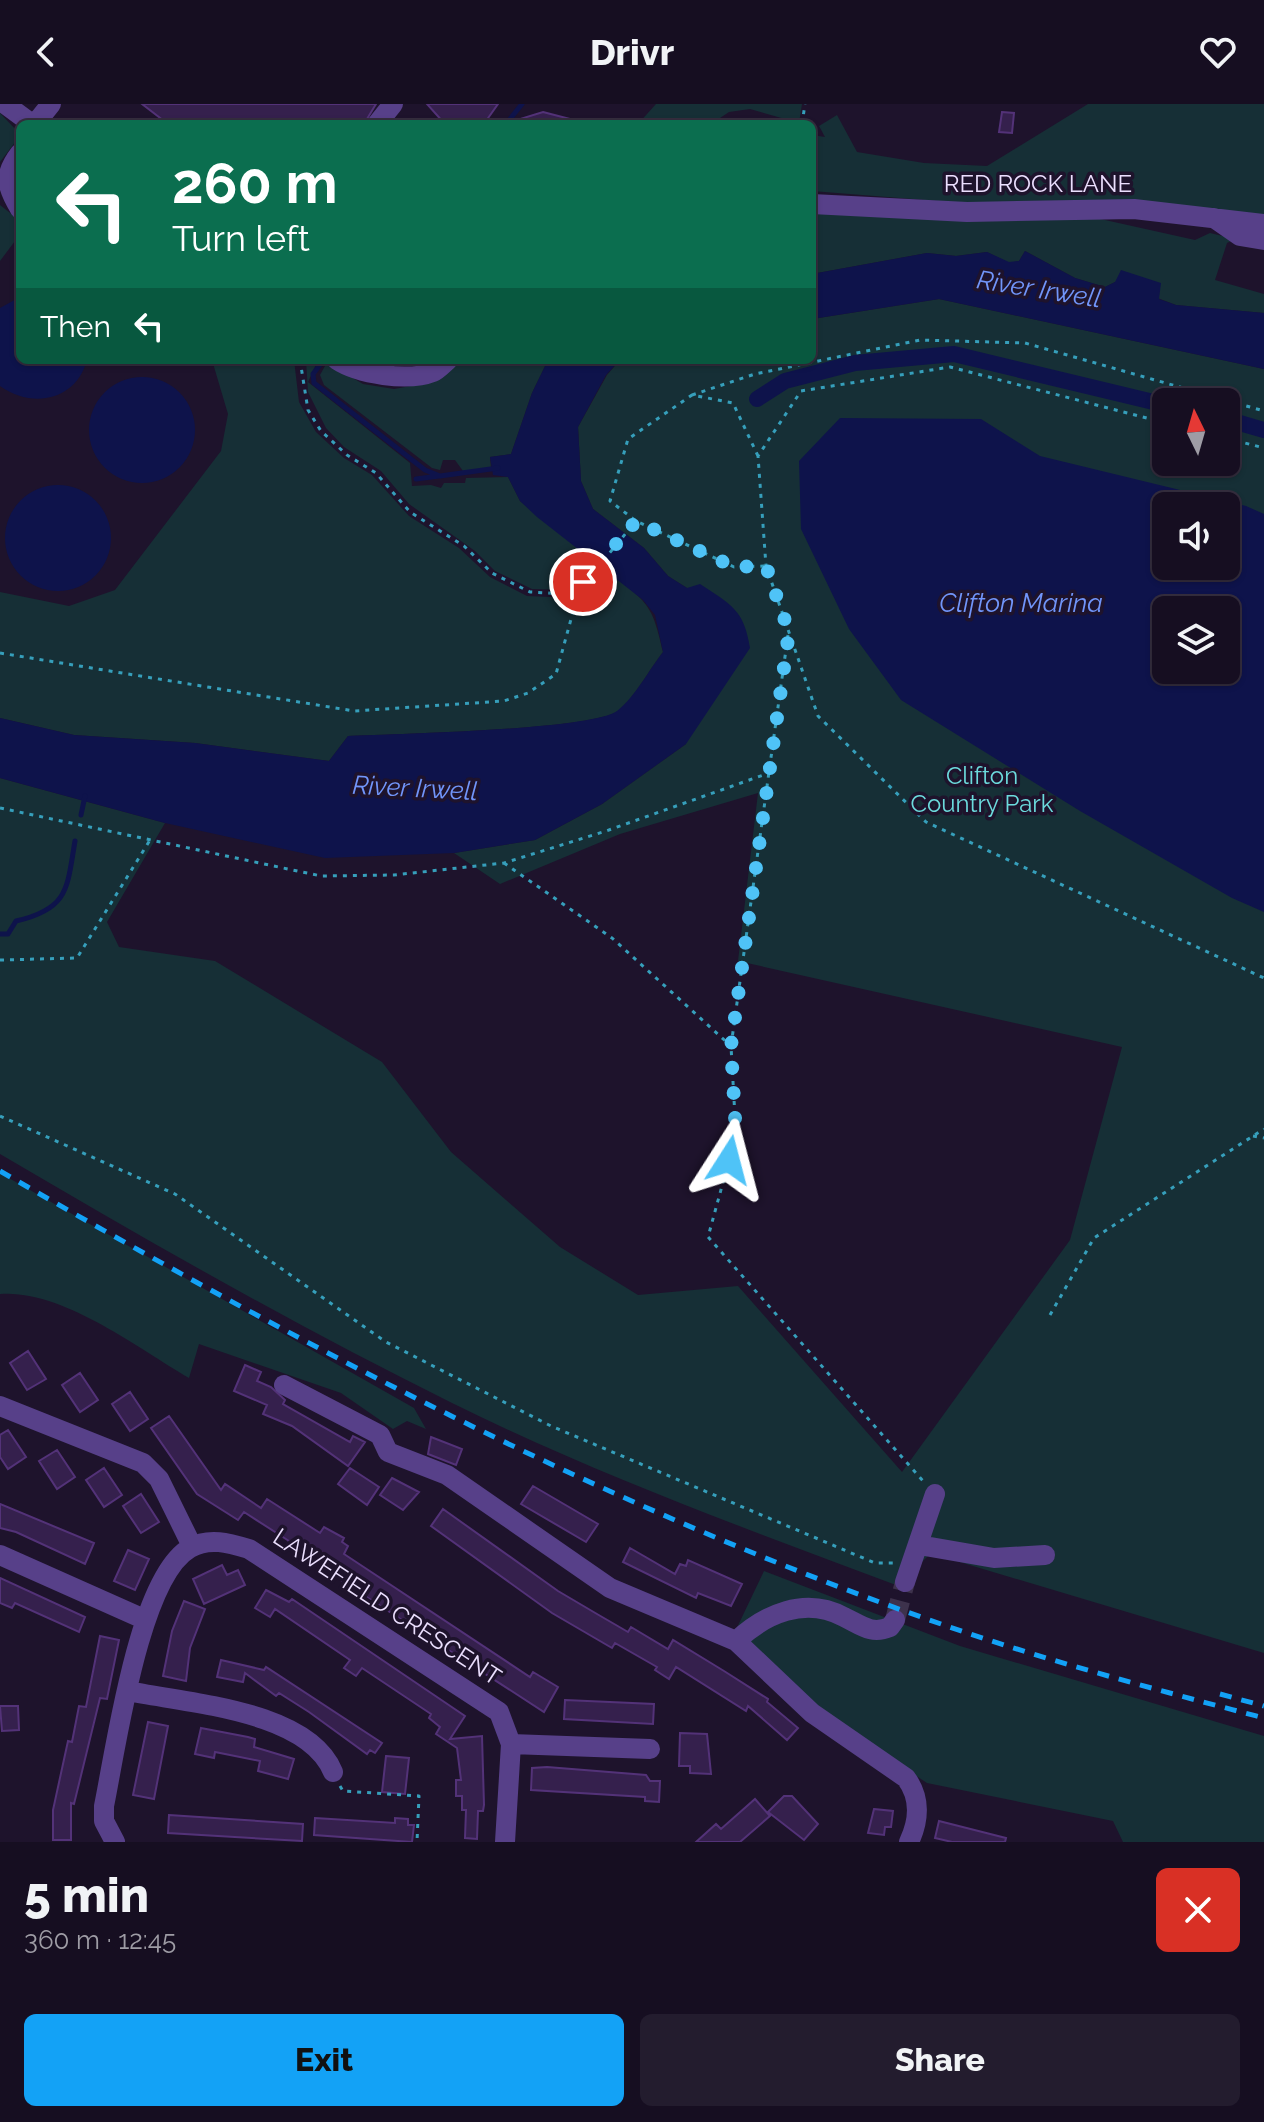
<!DOCTYPE html>
<html lang="en">
<head>
<meta charset="utf-8">
<style>
	:root { --surface:#160e21; --page:#231c2e; --text:#f1f3f6; --muted:#9e9ca5; --line:#352e3f; --accent:#13a2f6 }
	body { margin:0; font-family:Raleway,sans-serif; background:var(--page); color:var(--text); height:100vh; display:flex; flex-direction:column; font-size:30px; white-space:nowrap }
	* { box-sizing:border-box; margin:0 }
	p { font-size:26px; color:var(--muted) }
	.icon { flex:none; width:44px; height:44px; fill:none; stroke:currentColor; stroke-width:2; stroke-linecap:round; stroke-linejoin:round }
	.map { position:relative; height:1738px; overflow:hidden }
	.details { display:flex; flex-direction:column; background:var(--surface); flex:1 }
	.details>* { flex:none }
	.top-card { position:absolute; left:16px; top:16px; width:800px; height:244px; border-radius:12px; box-shadow:0 2px 6px #0004,0 0 0 2px var(--line); background:#0b6e4f; color:#fff; overflow:hidden }
	.needle { width:52px; rotate:355deg }
	.buttons { position:absolute; left:1152px; top:284px; display:grid; gap:16px }
	.buttons a { display:grid; place-items:center; width:88px; height:88px; border-radius:12px; background:var(--surface); box-shadow:0 2px 6px #0004,0 0 0 2px var(--line); font-size:40px }
	.pin { position:absolute; display:grid; place-items:center; width:68px; height:68px; color:#fff; margin:-34px; border:4px solid #fff; border-radius:50%; box-shadow:0 2px 8px #0007 }
	.me { position:absolute; width:88px; margin:-44px; rotate:9deg; stroke-linejoin:round; filter:drop-shadow(0 0 6px #0008) }
	.turn { display:flex; align-items:center; gap:28px; height:168px; padding:0 24px; font-size:36px }
	.turn .icon { width:104px; height:104px; stroke-width:2.5 }
	.turn b { display:block; font-size:56px; line-height:68px }
	.then { display:flex; align-items:center; height:76px; padding:0 24px; background:#0003; gap:16px; font-size:30px }
	.round { display:grid; place-items:center; flex:none; width:84px; height:84px; border-radius:12px; background:var(--page) }
	.summary { display:flex; align-items:center; justify-content:space-between; height:136px; padding:0 24px }
	h1 { font-size:48px; font-weight:800; line-height:60px }
	.primary-button { display:flex; gap:16px; margin-top:auto; padding:16px 24px }
	.primary-button a { flex:1; height:92px; border-radius:12px; background:var(--accent); color:#111; font-size:32px; font-weight:800; line-height:92px; text-align:center }
	.primary-button a+a { background:var(--page); color:var(--text) }
	header { display:flex; justify-content:space-between; align-items:center; height:104px; padding:0 24px; background:var(--surface); font-size:36px; font-weight:800 }
	.map>svg:first-child { display:block }
	.green { fill:#162f36; fill-rule:evenodd }
	.water { fill:#0e134b; fill-rule:evenodd }
	.lines { fill:none; stroke-linecap:round; stroke-linejoin:round }
	.stream { stroke:#0e134b; stroke-width:5 }
	.canal { stroke:#0e134b; stroke-width:16 }
	.building { fill:#35204d; stroke:#533278; stroke-width:2 }
	.minor-tunnel { stroke:#3d324c; stroke-width:20; stroke-dasharray:20 10; stroke-linecap:butt }
	.path { stroke:#369fbb; stroke-width:3; stroke-dasharray:4 6; stroke-linecap:butt }
	.minor { stroke:#574089; stroke-width:20 }
	.rail { stroke:#13a2f6; stroke-width:5; stroke-dasharray:12 10; stroke-linecap:butt }
	.route { stroke:#4fc3f7; stroke-width:14; stroke-dasharray:0 25.2 }
	.labels { text-anchor:middle; stroke-width:7; stroke-linejoin:round; paint-order:stroke }
	.street-label { font-size:24px; fill:#ebdffe; stroke:#1e132c }
	.park-label { font-size:24px; fill:#6cdbdd; stroke:#1e132c }
	.water-label { font-size:26px; font-style:italic; fill:#7195fa; stroke:#1e132c }
</style>
</head>
<body>
<header><svg class="icon" aria-label="back" viewBox="0 0 24 24"><path d="M15 5l-7 7 7 7"/></svg>Drivr<svg class="icon" aria-label="heart" viewBox="0 0 24 24"><path d="M12 20l-8-8c-3-5 5-10 8-4 3-6 11-1 8 4z"/></svg></header>
<div class="map">
<svg width="1264" height="1738" viewBox="0 0 1264 1738">
	<rect width="100%" height="100%" fill="#1e132c"/>
	<path class="green" d="M 656,0 L 802,0 L 799,19 L 750,5 L 729,8 L 711,20 L 638,20 Z
		M 1088,0 L 1264,0 L 1264,112 L 950,98 L 812,87 L 812,31 L 825,33 L 819,22 L 837,11 L 857,48 L 924,59 L 987,62 Z
		M 0,9 L 17,27 L 16,37 L 0,58 Z
		M 0,101 L 14,112 L 18,133 L 0,157 Z
		M 812,106 L 1096,114 L 1195,136 L 1210,129 L 1235,135 L 1227,139 L 1215,176 L 1264,190 L 1264,209 L 1176,201 L 1115,178 L 1105,183 L 1075,174 L 1025,147 L 1019,157 L 1009,159 L 987,148 L 956,152 L 927,149 L 812,170 Z
		M 939,195 L 1264,265 L 1264,1549 L 943,1453 L 929,1451 L 922,1458 L 912,1487 C 757,1429 600,1372 452,1299 C 298,1223 148,1137 0,1050 L 0,674 L 165,719 L 107,818 L 119,843 L 215,857 L 382,958 L 451,1048 L 560,1143 L 638,1191 L 738,1182 L 902,1368 L 1070,1136 L 1122,943 L 738,857 L 758,689 L 620,730 L 500,780 L 454,749 L 535,736 L 602,700 L 686,640 L 687,484 L 668,472 L 644,444 L 593,405 L 581,377 L 578,323 L 607,271 L 620,256 L 812,256 L 812,215 ZM 1166,298 L 1226,298 L 1226,358 L 1166,358 ZM 1166,402 L 1226,402 L 1226,462 L 1166,462 ZM 1166,506 L 1226,506 L 1226,566 L 1166,566 Z
		M 212,256 L 294,256 L 299,298 L 316,328 L 344,354 L 372,371 L 409,412 L 459,444 L 490,473 L 527,492 L 573,494 L 594,484 L 608,467 C 647,499 652,498 663,548 C 649,566 635,593 618,607 C 593,626 390,630 348,632 L 329,657 L 195,639 L 74,631 L 0,614 L 0,488 L 69,502 L 115,486 L 221,347 L 228,310 Z
		M 306,256 L 322,256 L 363,280 L 394,285 L 422,280 L 463,256 L 548,256 L 532,289 L 511,350 L 490,353 L 491,364 L 463,367 L 455,356 L 443,356 L 440,366 L 432,364 L 324,281 L 320,271 L 325,262 L 318,256 L 308,278 L 410,359 L 412,382 L 431,381 L 441,384 L 444,379 L 465,379 L 466,374 L 508,373 L 520,397 L 597,458 L 577,481 L 567,486 L 532,485 L 495,467 L 475,447 L 409,400 L 381,367 L 344,343 L 326,324 L 308,288 Z
		M 0,1069 L 414,1304 L 426,1325 L 407,1317 L 393,1325 L 341,1289 L 199,1240 L 189,1274 C 138,1244 61,1185 0,1190 Z
		M 764,1467 L 960,1542 L 1264,1632 L 1264,1738 L 1123,1738 L 1113,1717 L 927,1679 L 809,1601 L 733,1532 Z"/>
	<path class="water" d="M 1025,147 L 1075,174 L 1105,183 L 1115,178 L 1121,166 L 1161,179 L 1159,195 L 1176,201 L 1264,209 L 1264,265 L 939,195 L 812,215 L 812,170 L 927,149 L 956,152 L 987,148 L 1009,158 L 1019,157 Z
		M 20,193 L 20,256 L 87,256 C 76,297 32,305 0,282 L 0,204 Z
		M 548,256 L 620,256 L 606,271 L 578,323 L 581,377 L 593,405 L 644,444 L 668,472 L 687,484 L 700,480 C 732,501 744,506 750,544 L 686,640 L 602,700 L 535,736 L 454,749 L 325,754 L 165,719 L 0,674 L 0,614 L 74,631 L 195,639 L 329,657 L 348,632 C 391,630 592,626 617,607 C 635,593 649,566 663,548 L 655,511 L 643,496 L 537,413 L 520,397 L 508,373 L 493,371 L 490,353 L 511,350 L 532,289 Z
		M89 326a53 53 0 1 1 106 0a53 53 0 1 1-106 0Z
		M 840,314 L 981,315 L 1040,352 L 1246,402 L 1264,410 L 1264,808 L 1232,794 L 1080,707 L 901,596 L 849,525 L 801,425 L 799,357 ZM 1226,402 L 1226,462 L 1166,462 L 1166,402 ZM 1226,506 L 1226,566 L 1166,566 L 1166,506 Z
		M5 434a53 53 0 1 1 106 0a53 53 0 1 1-106 0Z"/>
	<g class="lines">
		<path class="stream" d="M 506,20 L 522,0
			M 322,258 L 313,270 L 314,279 L 425,366 L 440,372 L 498,364
			M 416,375 L 439,372
			M 81,711 L 85,692
			M 0,830 L 8,830 L 16,817 C 69,805 67,784 75,737"/>
		<path class="canal" d="M 757,295 L 785,277 L 855,259 L 954,250 L 1166,301
			M 1226,315 L 1264,326"/>
	</g>
	<path class="building" d="M 142,0 L 376,0 L 364,20 L 168,20 Z
		M 427,0 L 498,0 L 486,17 L 477,20 L 444,19 Z
		M 543,8 L 574,16 L 574,20 L 504,20 Z
		M 1002,8 L 1014,9 L 1012,29 L 999,28 Z
		M 28,1247 L 46,1275 L 27,1286 L 10,1259 Z
		M 245,1261 L 261,1268 L 257,1277 L 271,1283 L 285,1296 L 283,1300 L 350,1338 L 353,1332 L 365,1338 L 348,1362 L 292,1322 L 263,1310 L 267,1301 L 234,1287 Z
		M 80,1269 L 98,1296 L 80,1308 L 62,1281 Z
		M 130,1288 L 148,1315 L 130,1327 L 112,1300 Z
		M 169,1312 L 221,1386 L 225,1380 L 261,1404 L 267,1395 L 320,1429 L 324,1423 L 344,1434 L 342,1438 L 348,1442 L 344,1450 L 530,1573 L 533,1568 L 558,1583 L 544,1608 L 342,1477 L 345,1472 L 302,1446 L 298,1451 L 286,1442 L 289,1437 L 244,1408 L 238,1416 L 197,1390 L 151,1324 Z
		M 8,1326 L 26,1353 L 8,1365 L 0,1353 L 0,1331 Z
		M 431,1333 L 462,1345 L 456,1361 L 428,1350 Z
		M 57,1346 L 75,1373 L 57,1385 L 39,1357 Z
		M 104,1364 L 122,1391 L 104,1403 L 86,1376 Z
		M 350,1364 L 379,1383 L 367,1401 L 338,1380 Z
		M 392,1374 L 419,1388 L 403,1406 L 380,1391 Z
		M 533,1382 L 598,1420 L 586,1438 L 521,1400 Z
		M 141,1390 L 159,1418 L 141,1429 L 123,1402 Z
		M 0,1400 L 94,1439 L 85,1460 L 16,1428 L 0,1424 Z
		M 443,1405 L 558,1487 L 597,1510 L 628,1528 L 631,1523 L 668,1545 L 673,1536 L 724,1567 L 768,1595 L 767,1598 L 798,1624 L 787,1636 L 748,1602 L 746,1607 L 676,1563 L 669,1575 L 655,1566 L 657,1563 L 615,1539 L 612,1544 L 552,1509 L 431,1422 Z
		M 630,1444 L 675,1470 L 680,1460 L 686,1462 L 688,1456 L 742,1480 L 731,1502 L 698,1489 L 696,1494 L 623,1458 Z
		M 128,1446 L 149,1455 L 135,1486 L 114,1477 Z
		M 222,1461 L 227,1471 L 238,1466 L 245,1481 L 204,1500 L 193,1475 Z
		M 0,1474 L 85,1513 L 79,1528 L 15,1499 L 12,1504 L 0,1499 Z
		M 266,1486 L 289,1498 L 292,1495 L 465,1612 L 450,1635 L 482,1632 L 484,1701 L 483,1707 L 478,1707 L 477,1735 L 465,1734 L 466,1706 L 462,1706 L 462,1692 L 456,1692 L 456,1676 L 461,1676 L 457,1644 L 436,1630 L 440,1623 L 429,1614 L 431,1610 L 362,1564 L 356,1572 L 344,1564 L 350,1556 L 275,1505 L 270,1513 L 255,1504 Z
		M 184,1497 L 205,1505 L 190,1544 L 186,1577 L 163,1572 L 172,1527 Z
		M 100,1532 L 119,1536 L 107,1595 L 100,1594 L 74,1700 L 71,1699 L 71,1736 L 53,1736 L 53,1706 L 68,1637 L 72,1638 L 79,1602 L 86,1603 Z
		M 221,1556 L 264,1566 L 266,1563 L 382,1639 L 375,1649 L 370,1646 L 367,1650 L 309,1608 L 279,1589 L 276,1592 L 245,1569 L 243,1578 L 217,1573 Z
		M 565,1596 L 654,1600 L 653,1620 L 564,1615 Z
		M 0,1602 L 18,1602 L 19,1626 L 2,1627 Z
		M 148,1618 L 168,1622 L 154,1695 L 133,1691 Z
		M 201,1624 L 248,1633 L 255,1635 L 254,1643 L 294,1655 L 288,1675 L 258,1667 L 260,1657 L 215,1648 L 214,1654 L 195,1650 Z
		M 680,1629 L 707,1630 L 711,1670 L 690,1669 L 690,1662 L 679,1662 Z
		M 386,1652 L 409,1654 L 405,1690 L 382,1688 Z
		M 547,1663 L 646,1671 L 650,1677 L 660,1677 L 659,1698 L 645,1697 L 645,1693 L 531,1686 L 532,1664 Z
		M 784,1692 L 792,1692 L 818,1720 L 804,1736 L 768,1708 Z
		M 755,1695 L 770,1712 L 740,1738 L 696,1738 L 716,1720 L 721,1725 Z
		M 874,1705 L 893,1707 L 891,1723 L 885,1723 L 884,1731 L 868,1729 Z
		M 169,1711 L 303,1720 L 302,1737 L 168,1729 Z
		M 315,1714 L 395,1719 L 395,1714 L 408,1715 L 408,1721 L 414,1721 L 412,1738 L 314,1731 Z
		M 939,1717 L 1006,1734 L 1005,1738 L 952,1738 L 935,1734 Z"/>
	<g class="lines">
		<path class="minor-tunnel" d="M 895,1516 L 905,1478"/>
		<path class="path" d="M 802,20 L 805,0
			M 300,256 L 308,306 L 321,327 L 347,351 L 376,369 L 410,408 L 464,442 L 492,469 L 530,488 L 568,490 L 579,486 L 636,417
			M 692,291 L 755,270 L 920,236 L 1025,239 L 1264,307
			M 1166,319 L 950,263 L 801,287 L 758,352 L 766,462 L 818,612 L 926,718 L 1264,874
			M 1226,334 L 1264,344
			M 758,352 L 733,299 L 692,291 L 628,335 L 610,397 L 636,417 L 734,463 L 766,462
			M 788,531 L 731,942 L 736,1031 L 708,1133 L 924,1378
			M 0,549 L 354,607 L 504,597 L 528,589 L 556,570 L 579,486
			M 0,704 L 321,772 L 394,771 L 504,759 L 606,727 L 769,669
			M 504,759 L 612,834 L 731,942
			M 0,856 L 77,854 L 150,736
			M 0,1012 L 175,1090 L 386,1238 L 551,1322 L 875,1459 L 893,1459
			M 1253,1032 L 1264,1034
			M 1050,1211 L 1094,1134 L 1264,1025
			M 340,1682 L 343,1687 L 419,1692 L 417,1738"/>
		<path class="minor" d="M 5,0 L 32,20
			M 35,20 L 51,0
			M 377,20 L 393,0
			M 812,100 L 967,108 L 1134,105 L 1264,120
			M 20,105 C 6,82 3,71 20,49
			M 1214,114 L 1240,132 L 1264,136
			M 337,256 C 358,270 408,278 433,268 C 438,266 444,259 448,256
			M 284,1281 L 380,1331 L 388,1348 L 447,1371 L 610,1484 L 736,1537 L 812,1609 L 906,1674 C 921,1694 919,1717 909,1738
			M 0,1302 L 143,1359 L 159,1375 L 192,1442
			M 919,1441 L 994,1454 L 1045,1451
			M 0,1451 L 146,1516
			M 905,1478 L 935,1390
			M 736,1537 C 765,1510 805,1492 844,1513 C 861,1521 871,1531 890,1523 L 895,1516
			M 128,1587 C 186,1599 308,1606 333,1668
			M 511,1640 L 650,1645
			M 115,1738 L 104,1717 L 104,1702 C 116,1644 139,1473 190,1444 C 209,1433 229,1439 249,1445 L 499,1608 L 511,1640 L 505,1738"/>
		<path class="rail" d="M 0,1067 C 297,1239 600,1400 924,1514 C 1036,1554 1150,1584 1264,1614
			M 1220,1590 L 1264,1602"/>
	</g>
	<g class="lines">
		<path class="route" d="M 583,478 L 636,417 L 734,463 L 766,462 L 789,528 L 731,942 L 736,1031 L 729,1056"/>
	</g>
	<g class="labels">
		<g class="street-label">
			<text x="1038" y="88">RED ROCK LANE</text>
			<text transform="translate(387 1503) rotate(33)" y="8">LAWEFIELD CRESCENT</text>
		</g>
		<g class="park-label">
			<text x="982" y="680">Clifton<tspan x="982" dy="28">Country Park</tspan></text>
		</g>
		<g class="water-label">
			<text transform="translate(1039 185) rotate(9)" y="9">River Irwell</text>
			<text x="1021" y="508">Clifton Marina</text>
			<text transform="translate(415 684) rotate(3)" y="9">River Irwell</text>
		</g>
	</g>
</svg>
<div class="buttons">
<a><svg class="needle" viewBox="-14 -14 28 28"><path d="M0-13l5 13h-10z" fill="#e53935"/><path d="M0 13l5-13h-10z" fill="#9e9ca5"/></svg></a>
<a><svg class="icon" aria-label="sound" viewBox="0 0 24 24"><path d="M4 9h4l5-4v14l-5-4H4zM17 9q2 3 0 6"/></svg></a>
<a><svg class="icon" aria-label="layers" viewBox="0 0 24 24"><path d="M12 4l9 5-9 5-9-5zM3 14l9 5 9-5"/></svg></a>
</div>
<div class="pin" style="left:583px;top:478px;background:#d93025"><svg class="icon" aria-label="arrive" viewBox="0 0 24 24"><path d="M6 21V4h12l-3 4 3 4H6"/></svg></div>
<svg class="me" style="left:729px;top:1056px" viewBox="-20 -20 40 40"><path d="M0-17L14 15 0 8-14 15z" fill="#4fc3f7" stroke="#fff" stroke-width="4"/></svg>
<div class="top-card">
<div class="turn"><svg class="icon" aria-label="left" viewBox="0 0 24 24"><path d="M17 20v-9H6M10 6l-5 5 5 5"/></svg><div><b>260 m</b>Turn left</div></div>
<div class="then">Then<svg class="icon" aria-label="left" viewBox="0 0 24 24"><path d="M17 20v-9H6M10 6l-5 5 5 5"/></svg></div>
</div>
</div>
<section class="details">
<div class="summary"><div><h1>5 min</h1><p>360 m · 12:45</p></div><a class="round" style="background:#d93025;color:#fff"><svg class="icon" aria-label="close" viewBox="0 0 24 24"><path d="M6 6l12 12M18 6L6 18"/></svg></a></div>
<div class="primary-button"><a>Exit</a><a>Share</a></div>
</section>
</body>
</html>
